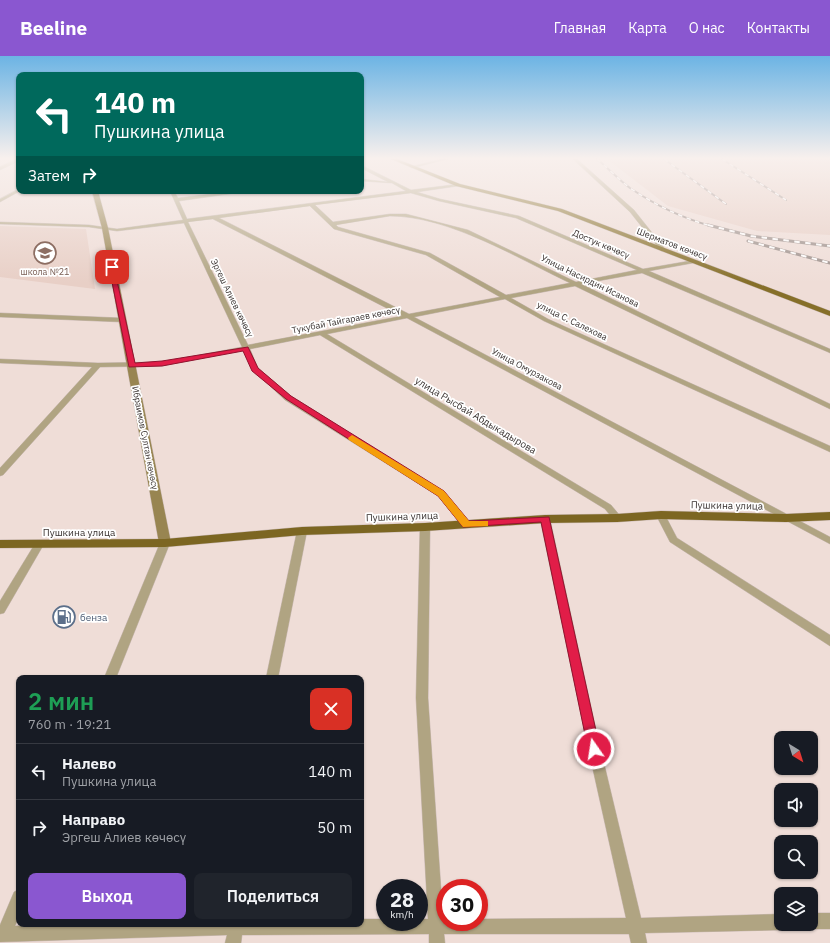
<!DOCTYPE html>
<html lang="ru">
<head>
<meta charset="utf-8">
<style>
	:root { --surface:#171b24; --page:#20242c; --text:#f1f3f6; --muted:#9ea1a6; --line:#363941; --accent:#8a57d0 }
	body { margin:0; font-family:"IBM Plex Sans",sans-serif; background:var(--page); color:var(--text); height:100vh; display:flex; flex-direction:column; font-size:15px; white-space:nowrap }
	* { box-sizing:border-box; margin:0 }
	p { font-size:13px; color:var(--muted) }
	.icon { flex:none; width:22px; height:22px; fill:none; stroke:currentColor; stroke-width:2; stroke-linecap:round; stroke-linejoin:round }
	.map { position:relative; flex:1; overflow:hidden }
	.sheet { position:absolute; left:16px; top:619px; width:348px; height:252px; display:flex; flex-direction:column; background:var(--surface); border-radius:8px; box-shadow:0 1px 3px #0004 }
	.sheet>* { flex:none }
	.guide { position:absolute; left:16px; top:16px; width:348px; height:122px; border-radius:8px; box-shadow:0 1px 3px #0004; background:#00695c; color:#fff; overflow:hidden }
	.needle { width:26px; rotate:142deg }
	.tools { position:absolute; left:774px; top:675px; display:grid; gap:8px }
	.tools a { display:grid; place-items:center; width:44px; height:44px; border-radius:8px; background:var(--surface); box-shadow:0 1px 3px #0004; font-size:20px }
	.speed { position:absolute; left:376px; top:823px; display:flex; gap:8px; font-size:20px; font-weight:700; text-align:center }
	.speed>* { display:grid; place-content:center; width:52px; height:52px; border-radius:50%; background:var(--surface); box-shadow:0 1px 3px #0004; line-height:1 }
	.speed small { font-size:10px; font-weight:400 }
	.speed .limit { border:6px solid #d22; background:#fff; color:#111 }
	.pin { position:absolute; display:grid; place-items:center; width:34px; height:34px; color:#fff; margin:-17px; border-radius:8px; box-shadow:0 2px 6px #0006 }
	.me { position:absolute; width:44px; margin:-22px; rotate:347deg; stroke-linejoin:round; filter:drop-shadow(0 0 3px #0008) }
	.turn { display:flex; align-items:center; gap:14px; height:84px; padding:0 12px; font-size:18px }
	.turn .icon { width:52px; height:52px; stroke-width:2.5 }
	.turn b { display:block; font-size:28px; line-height:34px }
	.then { display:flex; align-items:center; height:38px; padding:0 12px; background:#0003; gap:8px; font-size:15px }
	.round { display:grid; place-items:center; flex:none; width:42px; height:42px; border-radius:8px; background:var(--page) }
	.summary { display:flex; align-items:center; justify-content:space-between; height:68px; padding:0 12px }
	h1 { font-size:24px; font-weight:600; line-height:30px; color:#1e9e55 }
	.primary-button { display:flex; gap:8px; margin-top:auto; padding:8px 12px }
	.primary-button a { flex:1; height:46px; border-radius:8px; background:var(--accent); color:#fff; font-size:16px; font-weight:600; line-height:46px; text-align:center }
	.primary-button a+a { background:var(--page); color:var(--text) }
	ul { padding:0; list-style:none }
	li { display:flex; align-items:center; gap:12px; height:56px; padding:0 12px; border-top:1px solid var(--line) }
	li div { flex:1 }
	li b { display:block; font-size:15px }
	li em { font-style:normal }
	header { display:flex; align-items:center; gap:24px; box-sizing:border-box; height:56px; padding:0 20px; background:var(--accent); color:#fff }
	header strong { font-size:19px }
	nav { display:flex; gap:22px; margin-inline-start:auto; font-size:14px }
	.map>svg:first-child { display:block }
	.built { fill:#e8cfc6 }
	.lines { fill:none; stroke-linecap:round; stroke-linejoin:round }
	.minor-casing { stroke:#cbbbb6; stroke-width:1 }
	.secondary-casing { stroke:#cbbbb6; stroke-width:1 }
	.primary-casing { stroke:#cbbbb6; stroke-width:1 }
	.trunk-casing { stroke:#cbbbb6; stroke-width:1 }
	.minor { fill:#b0a482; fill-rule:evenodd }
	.secondary { fill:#988551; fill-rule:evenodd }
	.primary { fill:#866f29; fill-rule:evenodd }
	.trunk { fill:#7c6622; fill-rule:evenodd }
	.rail-far1-casing { stroke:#9d908b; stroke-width:2 }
	.rail-casing { stroke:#9d908b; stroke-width:3 }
	.rail-far1 { stroke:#fff; stroke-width:1.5; stroke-dasharray:4.5; stroke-linecap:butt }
	.rail { stroke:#fff; stroke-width:2; stroke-dasharray:5.5; stroke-linecap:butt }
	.route { fill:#e11d48; stroke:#92132f }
	.slow { fill:#f59e0b }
	.labels { text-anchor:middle; stroke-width:3.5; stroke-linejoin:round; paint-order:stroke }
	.far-street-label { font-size:9px; fill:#393230; stroke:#fff }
	.far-education-label { font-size:9px; fill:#785e54; stroke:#fff }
	.street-label { font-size:10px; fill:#393230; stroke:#fff }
	.service-label { font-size:10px; fill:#4e5e75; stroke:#fff; text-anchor:start }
</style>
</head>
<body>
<header>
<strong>Beeline</strong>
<nav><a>Главная</a><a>Карта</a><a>О нас</a><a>Контакты</a></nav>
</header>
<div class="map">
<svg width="830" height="887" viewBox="0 0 830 887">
	<rect width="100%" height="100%" fill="#efddd7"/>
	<path class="built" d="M 607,103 L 830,103 L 830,179 L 757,175 L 668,150 Z
		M 0,170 L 86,173 L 95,233 L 0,221 Z"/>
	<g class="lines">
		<g class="minor-casing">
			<path id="minor" d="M 16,103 L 19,103 L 19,105 L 0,114 L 0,111 Z
				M 442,103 L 448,103 L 412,112 L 410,111 Z
				M 573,103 L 577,103 L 634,154 L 665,193 L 665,195 L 661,195 L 630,156 Z
				M 361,109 L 411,134 L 459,128 L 458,130 L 417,136 L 440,143 L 519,160 L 643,213 L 695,204 L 696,205 L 693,207 L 649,215 L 830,293 L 830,297 L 828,296 L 642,217 L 581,228 L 830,348 L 830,353 L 575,230 L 511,242 L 548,263 L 830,390 L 830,396 L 544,265 L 505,243 L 414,261 L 830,481 L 830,488 L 407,262 L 327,278 L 611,449 L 622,462 L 620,464 L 614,464 L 605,453 L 320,279 L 250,293 L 258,312 L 291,340 L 444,436 L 469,467 L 471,469 L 469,471 L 463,471 L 438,440 L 285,344 L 253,314 L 243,294 L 162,310 L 100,311 L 3,419 L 0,420 L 0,412 L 92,311 L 0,307 L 0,303 L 98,307 L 162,306 L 242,291 L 184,167 L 117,175 L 89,171 L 0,168 L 0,166 L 89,169 L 117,173 L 183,164 L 170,135 L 174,135 L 178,142 L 237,135 L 250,135 L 179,145 L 187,163 L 406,135 L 392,127 L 361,125 L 361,123 L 388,126 L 361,112 ZM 411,137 L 439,145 L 516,162 L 637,214 L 576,226 L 468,174 L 406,158 L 390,158 L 333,166 L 315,149 ZM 310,150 L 334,173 L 426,199 L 500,241 L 409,258 L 219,162 ZM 390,160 C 449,160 517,202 570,227 L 506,239 L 430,197 L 338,171 L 336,169 ZM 213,163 L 402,260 L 248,289 L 188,166 Z
				M 19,133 L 19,135 L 20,135 L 0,146 L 0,143 Z
				M 0,257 L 122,262 L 125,264 L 122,266 L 0,261 Z
				M 661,456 L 664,457 L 677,482 L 830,579 L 830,590 L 670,486 L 656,459 Z
				M 545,460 L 550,463 L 597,678 L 641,862 L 781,858 L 781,868 L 788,868 L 786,871 L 781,874 L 645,877 L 647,887 L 631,887 L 629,878 L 444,878 L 445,887 L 429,887 L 429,878 L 242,879 L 241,887 L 225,887 L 227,879 L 0,886 L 0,869 L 14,836 L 19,833 L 19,860 L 15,870 L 75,868 L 361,868 L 361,863 L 385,863 L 385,866 L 419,866 L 419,863 L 428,863 L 416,642 L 420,471 L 425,468 L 430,471 L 428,642 L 443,863 L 445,863 L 445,866 L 479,866 L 479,863 L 626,862 L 585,678 L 540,463 Z
				M 302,472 L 305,473 L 307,475 L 278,622 L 266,622 L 297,475 L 299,473 Z
				M 165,484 L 168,485 L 170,487 L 116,622 L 104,622 L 160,487 L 162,485 Z
				M 39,485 L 42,486 L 44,488 L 4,557 L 0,558 L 0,545 L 36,486 Z
				M 811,857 L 830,857 L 830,873 L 811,873 L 806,870 L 805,868 L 811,868 Z"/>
		</g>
		<g class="secondary-casing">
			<path id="secondary" d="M 92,135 L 98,135 L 108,172 L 171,487 L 169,490 L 161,490 L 159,487 L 102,172 Z"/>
		</g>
		<g class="primary-casing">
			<path id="primary" d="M 391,103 L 397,103 L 460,128 L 562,153 L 830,255 L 830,260 L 558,155 L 456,130 Z"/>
		</g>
		<g class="trunk-casing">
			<path id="trunk" d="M 661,455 L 786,458 L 830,456 L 830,464 L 786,466 L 661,463 L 617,466 L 545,467 L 425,475 L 302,479 L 165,491 L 0,492 L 0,484 L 165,483 L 302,471 L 425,467 L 545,459 L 617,458 Z"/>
		</g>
		<use href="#minor" class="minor"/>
		<use href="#secondary" class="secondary"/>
		<use href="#primary" class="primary"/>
		<use href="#trunk" class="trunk"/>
		<g class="rail-far1-casing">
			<path id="rail-far1" d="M 597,103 C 608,112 618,123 630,132 C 655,149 682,162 711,170
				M 664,103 L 726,148
				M 722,103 L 786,144"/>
		</g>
		<g class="rail-casing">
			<path id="rail" d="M 708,169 L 751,180 L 830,190
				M 748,185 L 830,207"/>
		</g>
		<use href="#rail-far1" class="rail-far1"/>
		<use href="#rail" class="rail"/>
	</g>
	<linearGradient id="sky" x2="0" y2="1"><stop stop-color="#6cb4e4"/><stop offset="0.45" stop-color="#f8f0ed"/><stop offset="1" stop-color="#f8f0ed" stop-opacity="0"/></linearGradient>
	<rect width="830" height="227" fill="url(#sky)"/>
	<path class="route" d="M 112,209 L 114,211 L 135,307 L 162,305 L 248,291 L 258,312 L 291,340 L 444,435 L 469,465 L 549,461 L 600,693 L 599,697 L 594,699 L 589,697 L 588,693 L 541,466 L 463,471 L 438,440 L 286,343 L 252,315 L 243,295 L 162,310 L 129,311 L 109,211 Z"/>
	<path class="slow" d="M 352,379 L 444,435 L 469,465 L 488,465 L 488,470 L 463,471 L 438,440 L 349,384 L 348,382 Z"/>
	<defs>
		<g id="school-ring" transform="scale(1.15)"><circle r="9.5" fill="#fff" stroke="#8d6e63" stroke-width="1.5"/><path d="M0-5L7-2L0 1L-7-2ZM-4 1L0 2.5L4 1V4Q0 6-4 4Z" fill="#8d6e63"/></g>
		<g id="fuel-ring" transform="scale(1.15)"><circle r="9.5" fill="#fff" stroke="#5c6f8a" stroke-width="1.5"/><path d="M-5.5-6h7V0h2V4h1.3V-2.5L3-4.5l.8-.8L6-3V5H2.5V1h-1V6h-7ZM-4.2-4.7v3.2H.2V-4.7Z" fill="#5c6f8a"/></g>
	</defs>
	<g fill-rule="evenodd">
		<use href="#school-ring" x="45" y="197"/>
		<use href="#fuel-ring" x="64" y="561"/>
	</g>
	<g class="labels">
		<g class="far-street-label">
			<text transform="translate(601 188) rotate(23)" y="3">Достук көчөсү</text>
			<text transform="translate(672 188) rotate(21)" y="3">Шерматов көчөсү</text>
			<text transform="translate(590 225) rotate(26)" y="3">Улица Насирдин Исанова</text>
			<text transform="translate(232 242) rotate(64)" y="3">Эргеш Алиев көчөсү</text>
			<text transform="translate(346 264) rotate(-11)" y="3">Тукубай Тайгараев көчөсү</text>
			<text transform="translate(572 265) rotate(26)" y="3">улица С. Салехова</text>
			<text transform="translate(527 313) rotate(28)" y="3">Улица Омурзакова</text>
			<text transform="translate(145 382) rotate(79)" y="3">Ибраимов Султан көчөсү</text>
		</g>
		<g class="far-education-label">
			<text x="45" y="219">школа №21</text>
		</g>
		<g class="street-label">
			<text transform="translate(476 359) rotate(31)" y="4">улица Рысбай Абдыкадырова</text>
			<text transform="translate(727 449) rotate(1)" y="4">Пушкина улица</text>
			<text transform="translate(402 460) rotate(-2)" y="4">Пушкина улица</text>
			<text x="79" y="480">Пушкина улица</text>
		</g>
		<g class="service-label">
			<text x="80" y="565">бенза</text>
		</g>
	</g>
</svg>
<div class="tools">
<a><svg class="needle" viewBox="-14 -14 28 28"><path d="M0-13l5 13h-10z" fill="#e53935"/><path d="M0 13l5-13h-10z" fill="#9ea1a6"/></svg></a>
<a><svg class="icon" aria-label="sound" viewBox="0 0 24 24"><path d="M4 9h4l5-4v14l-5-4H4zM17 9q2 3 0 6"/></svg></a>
<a><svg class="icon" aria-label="search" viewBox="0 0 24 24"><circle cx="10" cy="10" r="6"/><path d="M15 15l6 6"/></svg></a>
<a><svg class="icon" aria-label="layers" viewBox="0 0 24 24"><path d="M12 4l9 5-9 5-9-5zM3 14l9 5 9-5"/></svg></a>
</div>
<div class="speed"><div>28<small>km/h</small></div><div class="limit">30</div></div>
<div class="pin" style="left:112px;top:211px;background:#d93025"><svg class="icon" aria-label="arrive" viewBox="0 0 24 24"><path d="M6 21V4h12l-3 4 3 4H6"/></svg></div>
<svg class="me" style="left:594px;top:693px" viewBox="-20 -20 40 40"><circle r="17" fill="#e11d48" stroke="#fff" stroke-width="3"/><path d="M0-11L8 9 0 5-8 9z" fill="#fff"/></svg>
<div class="guide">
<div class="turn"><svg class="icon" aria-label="left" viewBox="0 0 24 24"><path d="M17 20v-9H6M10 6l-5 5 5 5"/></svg><div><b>140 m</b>Пушкина улица</div></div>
<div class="then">Затем<svg class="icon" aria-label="right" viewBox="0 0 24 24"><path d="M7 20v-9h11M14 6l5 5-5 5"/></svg></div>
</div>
<section class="sheet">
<div class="summary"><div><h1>2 мин</h1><p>760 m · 19:21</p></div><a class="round" style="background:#d93025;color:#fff"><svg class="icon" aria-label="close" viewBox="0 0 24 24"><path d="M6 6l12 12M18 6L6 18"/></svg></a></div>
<ul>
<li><svg class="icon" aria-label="left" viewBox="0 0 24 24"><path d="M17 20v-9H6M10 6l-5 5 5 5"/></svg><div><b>Налево</b><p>Пушкина улица</p></div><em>140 m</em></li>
<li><svg class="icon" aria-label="right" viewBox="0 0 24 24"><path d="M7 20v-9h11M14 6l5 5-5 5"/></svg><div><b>Направо</b><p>Эргеш Алиев көчөсү</p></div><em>50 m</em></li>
</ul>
<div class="primary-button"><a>Выход</a><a>Поделиться</a></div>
</section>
</div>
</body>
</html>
